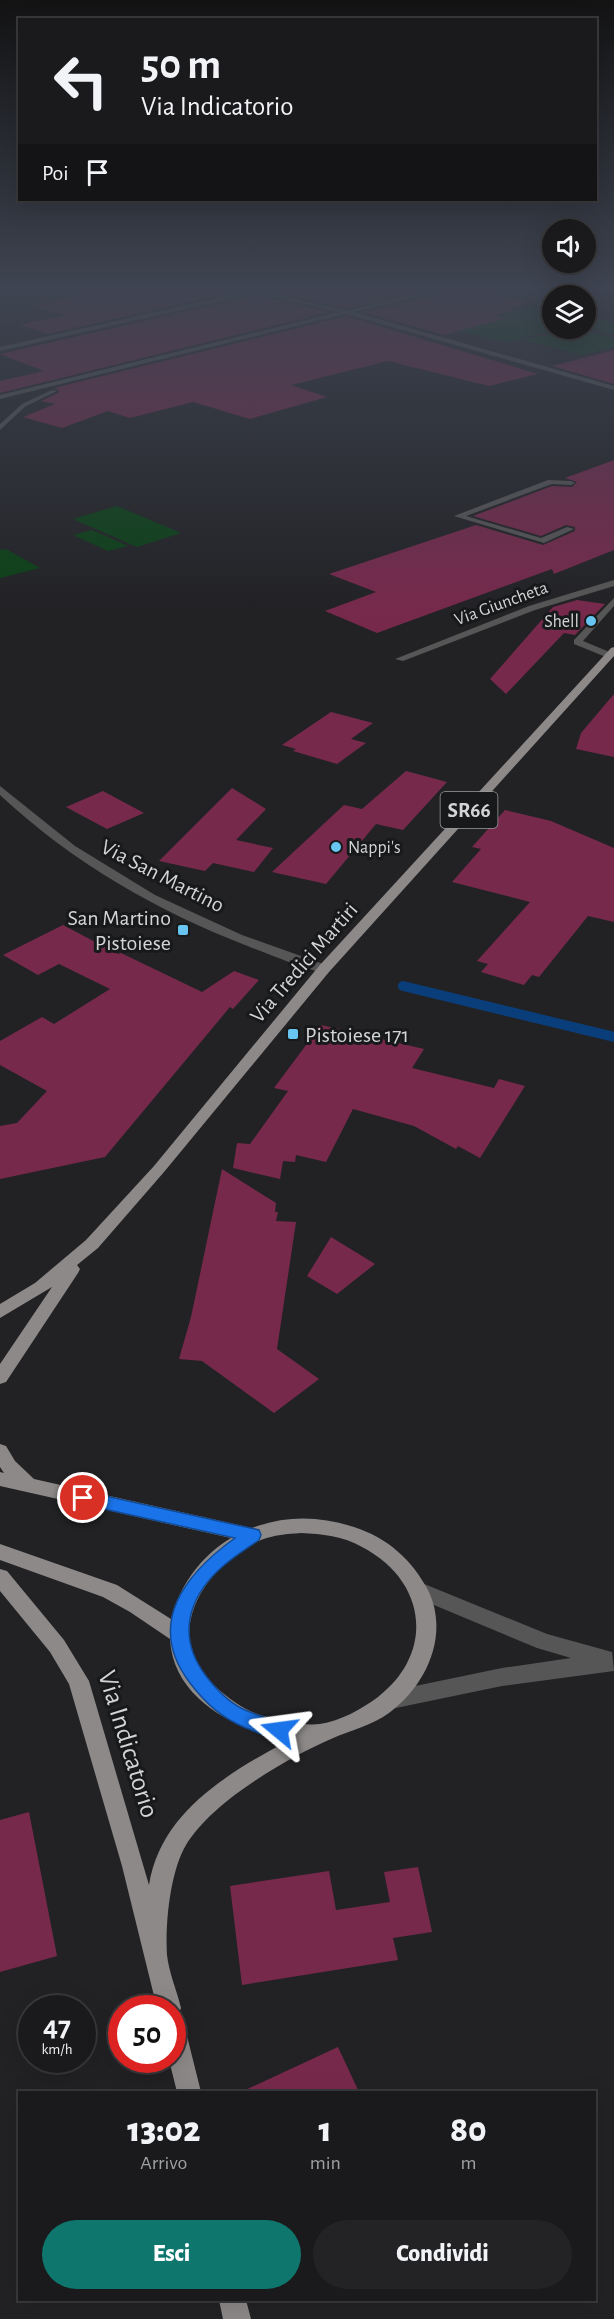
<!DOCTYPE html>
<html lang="it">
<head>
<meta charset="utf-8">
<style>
	:root { --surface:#1a1a1c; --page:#232325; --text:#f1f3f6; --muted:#9fa1a3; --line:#38383b; --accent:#0f766e }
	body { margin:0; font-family:"Alegreya Sans",sans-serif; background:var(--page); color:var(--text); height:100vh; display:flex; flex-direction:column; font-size:22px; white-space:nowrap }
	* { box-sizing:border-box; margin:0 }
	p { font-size:20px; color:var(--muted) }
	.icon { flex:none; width:33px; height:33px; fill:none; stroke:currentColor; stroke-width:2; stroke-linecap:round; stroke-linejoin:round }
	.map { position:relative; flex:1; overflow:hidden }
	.sheet { position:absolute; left:18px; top:2091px; width:578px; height:210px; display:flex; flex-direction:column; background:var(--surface); border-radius:0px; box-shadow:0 6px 24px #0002,0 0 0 2px var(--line) }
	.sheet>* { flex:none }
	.hud { position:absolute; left:18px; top:18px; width:579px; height:183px; border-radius:0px; box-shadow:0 6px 24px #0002,0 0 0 2px var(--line); background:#1a1a1c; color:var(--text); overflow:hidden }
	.tools { position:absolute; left:542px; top:219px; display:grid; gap:12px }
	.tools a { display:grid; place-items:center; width:54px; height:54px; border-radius:50%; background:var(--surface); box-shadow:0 6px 24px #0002,0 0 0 2px var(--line); font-size:30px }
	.speed { position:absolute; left:18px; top:1995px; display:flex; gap:12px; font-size:30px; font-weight:700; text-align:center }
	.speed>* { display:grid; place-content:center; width:78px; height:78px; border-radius:50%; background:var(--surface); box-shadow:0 6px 24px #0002,0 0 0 2px var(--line); line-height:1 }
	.speed small { font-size:15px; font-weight:400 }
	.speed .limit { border:9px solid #d22; background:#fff; color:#111 }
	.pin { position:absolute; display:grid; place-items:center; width:51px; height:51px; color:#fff; margin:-26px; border:3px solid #fff; border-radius:50%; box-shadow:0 2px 6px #0007 }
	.me { position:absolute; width:66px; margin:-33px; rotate:286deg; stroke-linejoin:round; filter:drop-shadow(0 0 4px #0008) }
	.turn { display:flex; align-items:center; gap:21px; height:126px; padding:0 24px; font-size:27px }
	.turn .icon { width:78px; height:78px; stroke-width:2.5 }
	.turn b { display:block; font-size:42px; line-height:51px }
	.then { display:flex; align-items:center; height:57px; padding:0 24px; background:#0003; gap:12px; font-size:22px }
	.eta { display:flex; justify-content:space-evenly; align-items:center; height:102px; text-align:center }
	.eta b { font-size:36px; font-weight:800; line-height:42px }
	.action { display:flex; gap:12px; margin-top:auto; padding:12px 24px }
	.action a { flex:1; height:69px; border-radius:36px; background:var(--accent); color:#fff; font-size:24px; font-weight:800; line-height:69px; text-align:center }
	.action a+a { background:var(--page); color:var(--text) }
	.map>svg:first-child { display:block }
	.green { fill:#0a4115 }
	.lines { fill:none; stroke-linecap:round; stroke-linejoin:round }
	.stream { stroke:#0a3e7b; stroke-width:10 }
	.building { fill:#77294c }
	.minor { fill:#575656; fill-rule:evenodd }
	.major { fill:#8c8988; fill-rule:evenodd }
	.route { fill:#1a73e8; stroke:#114b97; stroke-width:1.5 }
	.poi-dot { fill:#68c4f0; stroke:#18191b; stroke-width:2 }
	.labels { text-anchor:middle; stroke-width:6; stroke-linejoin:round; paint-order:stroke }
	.far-street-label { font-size:18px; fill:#d3d4d5; stroke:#18191b }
	.far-poi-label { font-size:18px; fill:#d3d4d5; stroke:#18191b; text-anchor:end }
	.shield { fill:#18191b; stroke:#9b9c9d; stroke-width:1.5 }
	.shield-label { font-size:21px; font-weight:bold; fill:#d3d4d5 }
	.street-label { font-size:22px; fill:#d3d4d5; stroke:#18191b }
	.poi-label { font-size:22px; fill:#d3d4d5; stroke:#18191b; text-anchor:end }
	.near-street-label { font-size:27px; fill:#d3d4d5; stroke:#18191b }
</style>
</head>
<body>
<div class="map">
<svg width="614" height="2319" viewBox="0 0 614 2319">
	<rect width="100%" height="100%" fill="#222225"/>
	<path class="green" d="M 545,302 L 552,304 L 552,328 L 561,329 L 506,342 L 455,330 L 505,318 L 496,315 Z
		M 585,313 L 594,315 L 591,317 L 614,323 L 614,335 L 585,327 Z
		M 576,328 L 614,338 L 614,347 L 581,355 L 525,340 Z
		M 117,506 L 181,533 L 137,547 L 73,519 Z
		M 92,530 L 128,546 L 108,551 L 73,535 Z
		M 6,549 L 40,568 L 0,578 L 0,550 Z"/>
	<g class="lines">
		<path class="stream" d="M 403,986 L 614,1037"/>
	</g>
	<path class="building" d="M 107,288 L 122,292 L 140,288 L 240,288 L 242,290 L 48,334 L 20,325 L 65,315 L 32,306 Z
		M 258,288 L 439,288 L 346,309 Z
		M 461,288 L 531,302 L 506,309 L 515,311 L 496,315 L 506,318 L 444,335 L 363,312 L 459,290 Z
		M 257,295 L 329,312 L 0,393 L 0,381 L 44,371 L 0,354 Z
		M 346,316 L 538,374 L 489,386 L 388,361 L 291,385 L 327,397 L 250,419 L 193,402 L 130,418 L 108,411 L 62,428 L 23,417 L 55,404 L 41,401 L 58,393 L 59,390 L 54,388 Z
		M 614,350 L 614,384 L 552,366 Z
		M 614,460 L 614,550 L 554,574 L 552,569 L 377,633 L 325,611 L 376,592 L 329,574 L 476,525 L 543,545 L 575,531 L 575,527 L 566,525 L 541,536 L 473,516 L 552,486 L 572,487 L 577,482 L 565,478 Z
		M 577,600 L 605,604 L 575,635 L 564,633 L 506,694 L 490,679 L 553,607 Z
		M 614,694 L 614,757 L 576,749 L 581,733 Z
		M 331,712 L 373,723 L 351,739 L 366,743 L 337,764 L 293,751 L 296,749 L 282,745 Z
		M 406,771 L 447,782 L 403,830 L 376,824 L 326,884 L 272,872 L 344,805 L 362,809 Z
		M 232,788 L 266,809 L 236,840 L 273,848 L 254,872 L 213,863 L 205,871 L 159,861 Z
		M 103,791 L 144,813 L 107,829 L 66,807 Z
		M 505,810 L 551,821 L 614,848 L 614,922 L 588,916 L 539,977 L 532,975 L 524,985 L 481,972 L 488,964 L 477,961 L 530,902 L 452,882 L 481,849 L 472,847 Z
		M 63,925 L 118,954 L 121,953 L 202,992 L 234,971 L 259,980 L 233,1009 L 230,1007 L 105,1157 L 0,1179 L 0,1126 L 17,1123 L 47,1091 L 0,1065 L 0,1041 L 42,1017 L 54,1024 L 110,989 L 59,964 L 38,975 L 3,955 Z
		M 321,1025 L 424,1049 L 412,1068 L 494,1088 L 499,1079 L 525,1086 L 480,1158 L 458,1146 L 456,1149 L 414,1126 L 353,1109 L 326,1162 L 296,1155 L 295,1162 L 283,1161 L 280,1179 L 233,1168 L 237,1143 L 250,1144 L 288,1091 L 274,1088 Z
		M 222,1169 L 276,1203 L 275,1212 L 278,1212 L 276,1221 L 296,1222 L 277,1349 L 319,1379 L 274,1413 L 202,1361 L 179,1359 L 191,1317 Z
		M 331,1237 L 375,1264 L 337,1294 L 307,1276 Z
		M 29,1812 L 57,1956 L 0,1972 L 0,1820 Z
		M 418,1867 L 432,1932 L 393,1938 L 398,1960 L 242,1985 L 230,1886 L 329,1871 L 336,1910 L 390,1902 L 384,1872 Z
		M 338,2047 L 359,2092 L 241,2092 Z"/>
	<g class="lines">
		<path class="minor" d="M 242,288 L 250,288 L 346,311 L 426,291 L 459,288 L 354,312 L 614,386 L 614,390 L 346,314 L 0,399 L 0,395 L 339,312 L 257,293 L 0,351 L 0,347 L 249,291 Z
			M 52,390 L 57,391 L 26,406 L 0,430 L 0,424 L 22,404 Z
			M 548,480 L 571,481 L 575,483 L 571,485 L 552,484 L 466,516 L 541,538 L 567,527 L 574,529 L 544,543 L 454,516 Z
			M 614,580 L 614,586 L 535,610 L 403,661 L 395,659 L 529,606 Z
			M 614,598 L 614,606 L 583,641 L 612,653 L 612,657 L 606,657 L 574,644 L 574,640 Z
			M 0,786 L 75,846 L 155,895 L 242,935 L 329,966 L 330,969 L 324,973 C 299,967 274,956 250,947 C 157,911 73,863 0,795 Z
			M 417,1581 L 547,1634 L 612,1652 L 614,1671 L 502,1686 L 391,1709 L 384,1706 L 381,1700 L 384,1694 L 391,1691 L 502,1668 L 571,1658 L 537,1648 L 410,1595 L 407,1589 L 410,1583 Z"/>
		<path class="major" d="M 614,647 L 614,656 L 329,972 L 164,1172 L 98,1248 L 77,1265 L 80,1269 L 78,1273 L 6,1382 L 0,1384 L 0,1364 L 52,1287 L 0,1318 L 0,1304 L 35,1283 L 86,1240 L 154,1166 L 319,966 L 611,648 Z
			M 0,1444 L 6,1446 L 15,1461 L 34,1479 L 252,1528 C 286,1515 320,1516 354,1527 C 388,1538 412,1560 428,1590 C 450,1635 426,1686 389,1713 C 371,1726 351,1730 331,1739 C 285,1759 212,1802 186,1845 C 170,1872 165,1924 167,1955 C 169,1973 177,1991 181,2008 L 178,2015 L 184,2024 L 201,2092 L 177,2092 L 169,2060 L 172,2060 L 172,2008 L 157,2008 L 122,1866 L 69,1684 L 50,1652 L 0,1591 L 0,1569 L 7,1571 L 64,1640 L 89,1681 L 149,1885 C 161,1811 229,1773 289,1740 C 238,1731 173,1700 170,1639 L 130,1612 L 103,1597 L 0,1560 L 0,1544 L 117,1585 L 171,1619 C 180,1585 201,1556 231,1538 L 0,1486 L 0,1472 L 4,1473 L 0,1467 ZM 301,1533 C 322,1534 343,1536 362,1547 C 426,1580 436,1652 378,1697 C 362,1709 340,1721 320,1724 C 304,1726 283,1721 267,1717 C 247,1712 231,1701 216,1687 C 209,1680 200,1672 196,1663 C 172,1614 216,1559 261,1540 C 274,1535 287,1534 301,1533 Z
			M 219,2300 L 246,2300 L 251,2319 L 223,2319 Z"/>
	</g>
	<linearGradient id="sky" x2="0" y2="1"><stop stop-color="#131314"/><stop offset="0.47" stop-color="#3e4451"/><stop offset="1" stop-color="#3e4451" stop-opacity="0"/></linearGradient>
	<rect width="614" height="612" fill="url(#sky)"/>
	<path class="route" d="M 83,1491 L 259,1530 L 261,1535 L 259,1540 C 246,1549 233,1557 222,1567 C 187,1598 177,1638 206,1676 C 216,1689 228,1702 243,1709 C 257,1716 272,1719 286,1724 L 289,1730 L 286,1736 C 273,1741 259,1733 246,1728 C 222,1718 206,1704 190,1683 C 145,1624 185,1574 235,1538 L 77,1503 L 74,1498 L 77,1493 Z"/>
	<g class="poi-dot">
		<circle cx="591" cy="621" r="6"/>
		<circle cx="336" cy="847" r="6"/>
		<rect x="177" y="924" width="12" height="12" rx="3"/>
		<rect x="287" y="1028" width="12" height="12" rx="3"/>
	</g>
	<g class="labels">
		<g class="far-street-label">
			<text transform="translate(501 603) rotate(-20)" y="6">Via Giuncheta</text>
		</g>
		<g class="far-poi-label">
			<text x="579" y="627">Shell</text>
			<text x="348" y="853" text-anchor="start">Nappi's</text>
		</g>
		<rect class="shield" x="440.5" y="792" width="57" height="36" rx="4.5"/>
		<g class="shield-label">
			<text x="469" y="817">SR66</text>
		</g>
		<g class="street-label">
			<text transform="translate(163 875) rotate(27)" y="8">Via San Martino</text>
			<text transform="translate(303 962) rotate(-49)" y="8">Via Tredici Martiri</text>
		</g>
		<g class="poi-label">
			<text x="171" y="925">San Martino<tspan x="171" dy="25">Pistoiese</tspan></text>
			<text x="305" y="1042" text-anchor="start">Pistoiese 171</text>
		</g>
		<g class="near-street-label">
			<text transform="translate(129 1744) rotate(73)" y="9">Via Indicatorio</text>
		</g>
	</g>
</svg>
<div class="tools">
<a><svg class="icon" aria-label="sound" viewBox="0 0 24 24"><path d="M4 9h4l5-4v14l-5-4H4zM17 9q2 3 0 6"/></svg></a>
<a><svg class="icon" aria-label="layers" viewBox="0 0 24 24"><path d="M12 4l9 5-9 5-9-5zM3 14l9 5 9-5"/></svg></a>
</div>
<div class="speed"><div>47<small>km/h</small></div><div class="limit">50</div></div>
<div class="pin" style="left:83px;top:1498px;background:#d93025"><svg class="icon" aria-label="arrive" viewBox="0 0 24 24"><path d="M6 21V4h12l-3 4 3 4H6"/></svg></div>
<svg class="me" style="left:279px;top:1730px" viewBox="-20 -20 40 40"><path d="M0-17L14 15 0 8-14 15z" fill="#1a73e8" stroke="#fff" stroke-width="4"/></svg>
<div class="hud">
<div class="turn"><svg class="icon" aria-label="left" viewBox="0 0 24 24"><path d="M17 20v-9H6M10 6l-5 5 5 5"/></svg><div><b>50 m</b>Via Indicatorio</div></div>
<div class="then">Poi<svg class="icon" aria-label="arrive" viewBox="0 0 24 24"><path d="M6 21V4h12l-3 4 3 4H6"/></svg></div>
</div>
<section class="sheet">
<div class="eta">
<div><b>13:02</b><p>Arrivo</p></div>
<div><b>1</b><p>min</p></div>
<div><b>80</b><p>m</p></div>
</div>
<div class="action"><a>Esci</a><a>Condividi</a></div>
</section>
</div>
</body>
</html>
